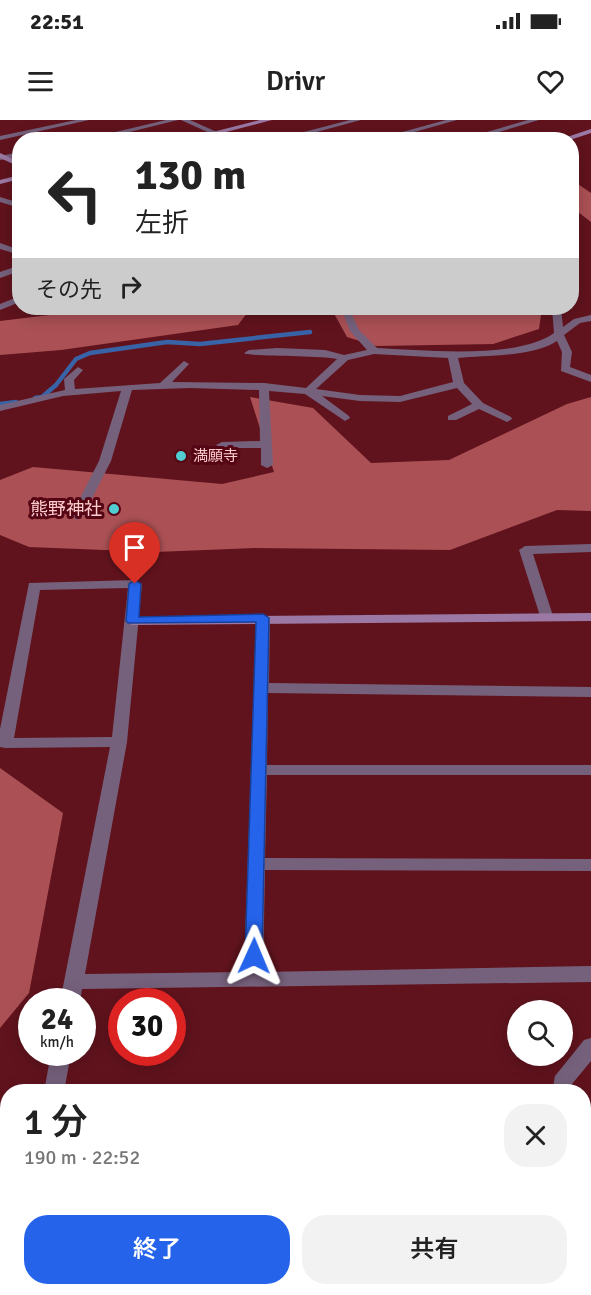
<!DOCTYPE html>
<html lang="ja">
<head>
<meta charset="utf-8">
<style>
	:root { --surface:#fff; --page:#f2f2f2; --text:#222; --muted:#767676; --accent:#2563eb }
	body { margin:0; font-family:Signika,"Noto Sans JP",sans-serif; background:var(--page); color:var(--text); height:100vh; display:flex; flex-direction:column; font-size:22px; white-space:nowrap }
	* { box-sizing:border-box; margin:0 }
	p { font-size:20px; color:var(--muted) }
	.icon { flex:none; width:33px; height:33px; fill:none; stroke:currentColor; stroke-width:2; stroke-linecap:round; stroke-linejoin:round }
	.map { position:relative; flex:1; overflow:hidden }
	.panel { position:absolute; left:0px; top:964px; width:591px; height:212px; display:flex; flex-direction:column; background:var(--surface); border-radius:24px 24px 0 0; box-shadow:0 3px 15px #0003 }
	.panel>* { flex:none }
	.hud { position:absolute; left:12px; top:12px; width:567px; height:183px; border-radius:24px; box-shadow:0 3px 15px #0003; background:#fff; color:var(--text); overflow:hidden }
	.buttons { position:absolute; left:507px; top:880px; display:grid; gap:12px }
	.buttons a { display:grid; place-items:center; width:66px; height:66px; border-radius:50%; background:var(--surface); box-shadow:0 3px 15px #0003; font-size:30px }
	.speed { position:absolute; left:18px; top:868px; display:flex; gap:12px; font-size:30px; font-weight:700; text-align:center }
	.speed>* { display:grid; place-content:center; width:78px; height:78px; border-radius:50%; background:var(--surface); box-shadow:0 3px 15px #0003; line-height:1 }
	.speed small { font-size:15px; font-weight:400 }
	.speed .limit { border:9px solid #d22; background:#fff; color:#111 }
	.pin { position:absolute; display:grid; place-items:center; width:51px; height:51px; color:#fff; margin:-62px -26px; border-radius:50% 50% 50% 0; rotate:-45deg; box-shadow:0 0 6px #0007 }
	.pin .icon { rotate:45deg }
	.me { position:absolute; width:66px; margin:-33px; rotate:1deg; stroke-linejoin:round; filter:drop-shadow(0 0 4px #0008) }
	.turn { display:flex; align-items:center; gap:21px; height:126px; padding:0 24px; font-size:27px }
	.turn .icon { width:78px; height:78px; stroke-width:2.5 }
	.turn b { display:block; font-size:42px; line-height:51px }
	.then { display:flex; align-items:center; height:57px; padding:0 24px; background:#0003; gap:12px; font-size:22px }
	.round { display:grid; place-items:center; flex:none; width:63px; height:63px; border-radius:24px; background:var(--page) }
	.overview { display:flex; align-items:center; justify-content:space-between; height:102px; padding:0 24px }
	h1 { font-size:36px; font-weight:600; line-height:45px }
	.button { display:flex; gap:12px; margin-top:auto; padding:12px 24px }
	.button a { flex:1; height:69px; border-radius:24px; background:var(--accent); color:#fff; font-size:24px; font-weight:600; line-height:69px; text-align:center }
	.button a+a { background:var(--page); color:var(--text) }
	.status { display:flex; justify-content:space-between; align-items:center; height:42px; padding:0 30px; background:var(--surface); direction:ltr }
	.status svg { height:16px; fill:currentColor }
	header { display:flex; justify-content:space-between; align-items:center; height:78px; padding:0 24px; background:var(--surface); font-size:27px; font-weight:600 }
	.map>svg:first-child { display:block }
	.forest { fill:#ab5155 }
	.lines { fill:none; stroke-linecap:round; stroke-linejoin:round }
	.stream { stroke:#3863a6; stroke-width:4.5 }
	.street { fill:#76617c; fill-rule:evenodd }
	.secondary { fill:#9b79a4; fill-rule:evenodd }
	.route { fill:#2563eb; stroke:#184099; stroke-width:1.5 }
	.poi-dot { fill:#51ccd1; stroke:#550514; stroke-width:2 }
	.labels { text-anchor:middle; stroke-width:6; stroke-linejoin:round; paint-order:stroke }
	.far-poi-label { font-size:15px; fill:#fdcdcc; stroke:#550514; text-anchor:start }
	.poi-label { font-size:18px; fill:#fdcdcc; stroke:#550514; text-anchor:end }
</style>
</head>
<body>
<div class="status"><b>22:51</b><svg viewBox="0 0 49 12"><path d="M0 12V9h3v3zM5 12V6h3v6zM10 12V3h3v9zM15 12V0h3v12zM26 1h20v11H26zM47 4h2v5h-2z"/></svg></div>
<header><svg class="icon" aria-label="menu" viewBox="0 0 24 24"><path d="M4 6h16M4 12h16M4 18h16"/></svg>Drivr<svg class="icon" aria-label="heart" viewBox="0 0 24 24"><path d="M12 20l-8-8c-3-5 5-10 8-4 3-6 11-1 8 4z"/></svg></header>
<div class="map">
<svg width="591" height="1175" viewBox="0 0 591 1175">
	<rect width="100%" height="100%" fill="#61131d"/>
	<path class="forest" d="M 572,60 L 591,73 L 591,102 L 574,89 Z
		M 107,188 L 251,188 L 238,205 L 61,230 L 0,235 L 0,201 Z
		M 331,188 L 542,188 L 539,209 L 493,224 L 376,226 L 347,217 Z
		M 250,277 L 313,288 L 371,343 L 449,340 L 567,284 L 591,277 L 591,391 L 557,390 L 450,430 L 255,428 L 155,432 L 29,427 L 0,415 L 0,360 L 33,347 L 222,364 L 274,352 Z
		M 0,648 L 63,693 L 29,873 L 0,908 Z"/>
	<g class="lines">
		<path class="stream" d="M 35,278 L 42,277 L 56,265 L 76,239 L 90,233 L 167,222 L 200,224 L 310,212
			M 0,284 L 16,282"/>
		<path class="street" d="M 76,0 L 89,0 L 0,20 L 0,16 Z
			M 166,0 L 178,0 L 97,20 L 82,20 Z
			M 181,0 L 190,0 L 235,20 L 225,20 Z
			M 350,0 L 361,0 L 287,20 L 273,20 Z
			M 446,0 L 457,0 L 386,20 L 373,20 Z
			M 528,0 L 539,0 L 472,20 L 459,20 Z
			M 20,32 L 20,36 L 0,40 L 0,36 Z
			M 0,77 L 20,83 L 20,88 L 0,82 Z
			M 572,103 L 576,105 L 575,108 L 572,108 Z
			M 0,123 L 20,130 L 20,135 L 0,129 Z
			M 20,145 L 20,151 L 0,158 L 0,152 Z
			M 20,176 L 20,182 L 0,190 L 0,184 Z
			M 341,188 L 349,188 L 359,210 L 377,228 C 422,230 517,240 554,213 L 552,188 L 561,188 L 563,207 L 574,199 L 591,195 L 591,201 L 580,203 L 564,215 L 572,232 L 570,247 L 591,255 L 591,262 L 561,251 L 562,232 L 557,221 C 534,237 485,235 458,238 L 464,263 L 483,283 L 511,297 L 512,299 L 507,302 L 479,289 L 456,300 L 448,300 L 448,296 L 472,284 L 457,268 L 400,282 L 360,281 L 322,276 L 349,296 L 350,298 L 345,301 L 305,274 L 269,271 L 273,345 L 267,348 L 261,345 L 261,328 L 222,328 L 216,325 L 222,322 L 260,321 L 259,270 L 190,268 L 132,270 L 111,341 L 83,396 L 77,400 L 71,396 L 99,341 L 121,271 L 63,276 L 0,291 L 0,285 L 65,270 L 64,259 L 78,247 L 83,250 L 74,260 L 75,269 L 160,263 L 184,241 L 189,244 L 172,262 L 264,263 L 306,268 L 337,239 C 319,235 249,237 244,233 L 249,230 L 277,228 L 325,230 L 344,235 L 367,230 L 350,211 ZM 374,234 L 448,238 L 453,262 L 400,276 L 360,275 L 316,269 L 348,240 Z
			M 591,424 L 591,432 L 533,434 L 553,496 L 551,499 L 541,499 L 519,430 L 525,426 Z
			M 135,460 L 142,464 L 127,622 L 85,854 L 244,852 L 256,498 L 263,494 L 270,498 L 269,563 L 591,567 L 591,577 L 268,573 L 267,645 L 591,645 L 591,655 L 267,655 L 265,738 L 591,739 L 591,751 L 265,750 L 263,852 L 591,846 L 591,862 L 82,869 L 80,882 L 60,882 L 110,627 L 5,628 L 0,627 L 0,609 L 29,463 ZM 128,468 L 112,617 L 14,618 L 40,470 Z
			M 591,918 L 591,941 L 572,964 L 572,972 L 552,972 L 555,956 L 584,920 Z
			M 51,933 L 71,933 L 64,972 L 44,972 Z
			M 584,1003 L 591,1004 L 591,1022 L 584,1021 Z
			M 10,1168 L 33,1168 L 33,1175 L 9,1175 Z"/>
		<path class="secondary" d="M 260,0 L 272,0 L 195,20 L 181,20 Z
			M 591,9 L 591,13 L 570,20 L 558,20 Z
			M 0,33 L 20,42 L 20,47 L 0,38 Z
			M 20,55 L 20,59 L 0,64 L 0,60 Z
			M 591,493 L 591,501 L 132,505 L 125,501 L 132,497 Z"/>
	</g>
	<path class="route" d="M 135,460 L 141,464 L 139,497 L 263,494 L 269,498 L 262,836 L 259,841 L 254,843 L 248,841 L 245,836 L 256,502 L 128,503 L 126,501 L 129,464 Z"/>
	<g class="poi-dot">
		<circle cx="181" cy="336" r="6"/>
		<circle cx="114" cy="389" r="6"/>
	</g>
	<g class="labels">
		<g class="far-poi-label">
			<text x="193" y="341">満願寺</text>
		</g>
		<g class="poi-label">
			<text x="102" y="395">熊野神社</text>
		</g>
	</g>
</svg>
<div class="buttons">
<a><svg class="icon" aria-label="search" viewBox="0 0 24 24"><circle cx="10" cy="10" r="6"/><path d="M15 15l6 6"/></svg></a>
</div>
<div class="speed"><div>24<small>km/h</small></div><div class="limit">30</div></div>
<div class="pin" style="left:135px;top:464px;background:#d93025"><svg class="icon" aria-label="arrive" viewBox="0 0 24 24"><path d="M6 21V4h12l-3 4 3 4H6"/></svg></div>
<svg class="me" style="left:254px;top:836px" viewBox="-20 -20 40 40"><path d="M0-17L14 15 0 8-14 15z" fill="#2563eb" stroke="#fff" stroke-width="4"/></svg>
<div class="hud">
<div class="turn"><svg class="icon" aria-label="left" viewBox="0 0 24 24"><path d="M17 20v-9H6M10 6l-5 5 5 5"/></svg><div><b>130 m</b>左折</div></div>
<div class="then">その先<svg class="icon" aria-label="right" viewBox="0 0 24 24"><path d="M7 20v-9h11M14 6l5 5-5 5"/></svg></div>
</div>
<section class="panel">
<div class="overview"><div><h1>1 分</h1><p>190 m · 22:52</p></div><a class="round"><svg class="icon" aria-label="close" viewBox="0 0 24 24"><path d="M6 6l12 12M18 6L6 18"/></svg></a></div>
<div class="button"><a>終了</a><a>共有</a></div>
</section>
</div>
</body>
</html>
